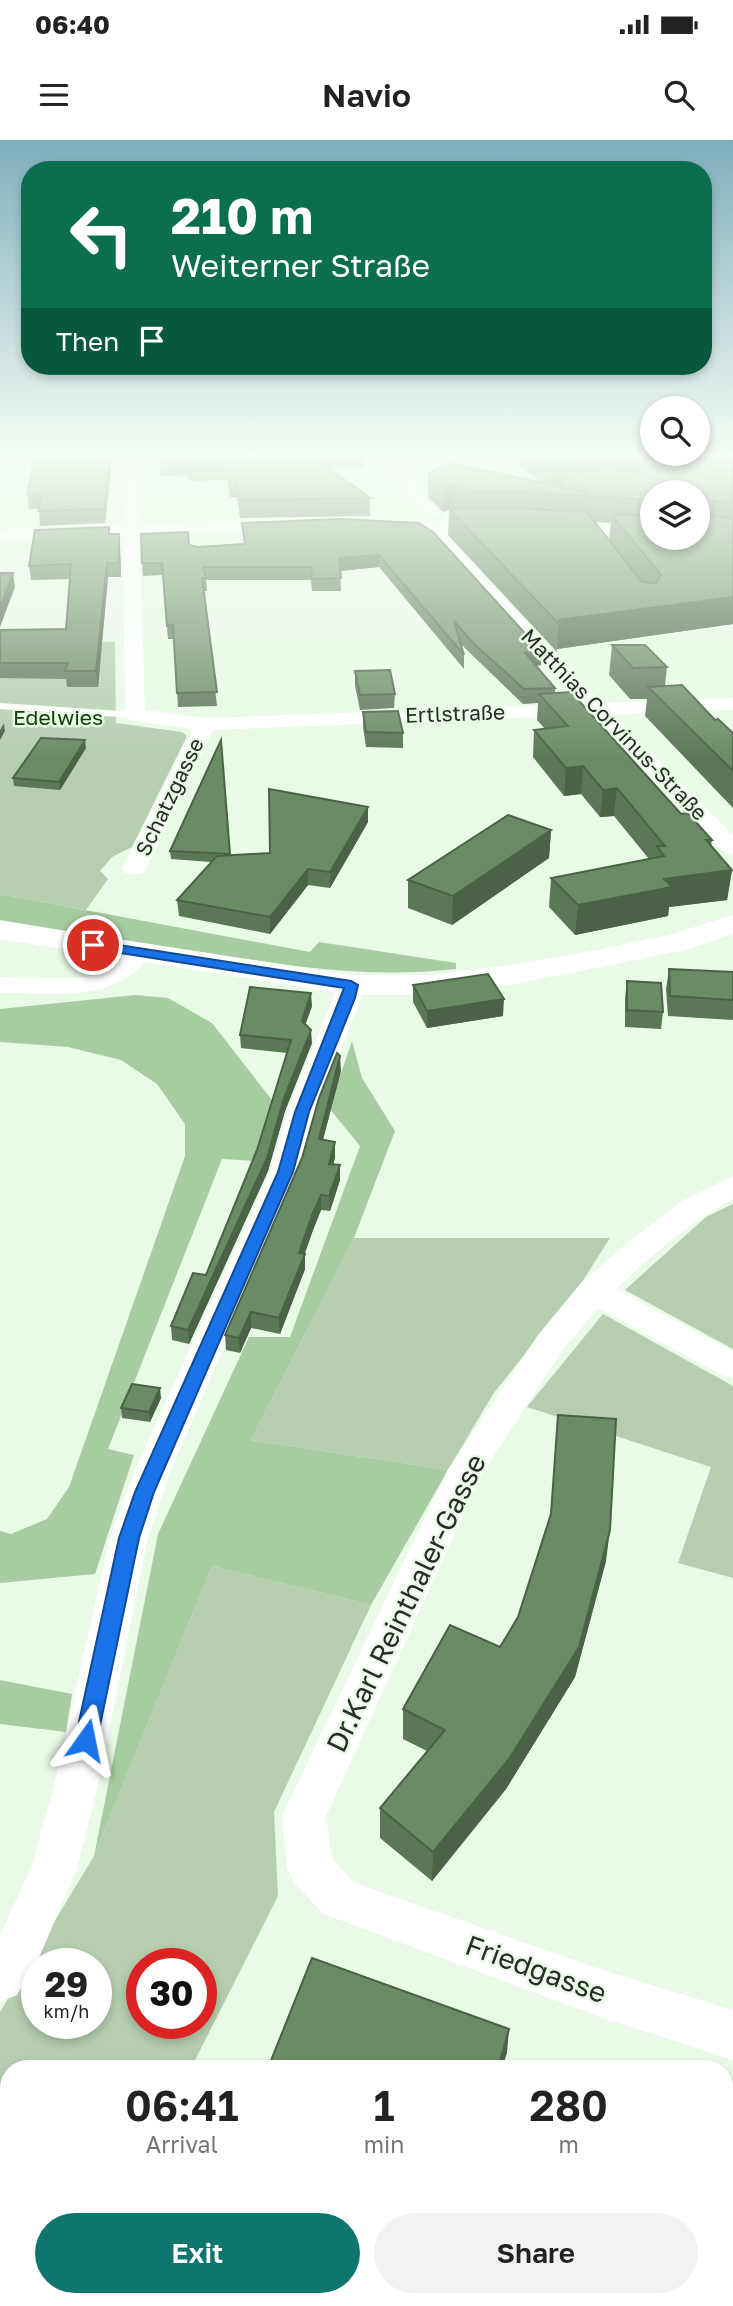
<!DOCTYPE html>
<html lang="en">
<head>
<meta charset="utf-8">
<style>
	:root { --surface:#fff; --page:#f2f2f2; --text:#222; --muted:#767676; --accent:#0f766e }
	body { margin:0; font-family:"Golos Text",sans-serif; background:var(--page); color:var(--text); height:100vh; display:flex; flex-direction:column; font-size:26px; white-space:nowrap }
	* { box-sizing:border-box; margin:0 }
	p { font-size:23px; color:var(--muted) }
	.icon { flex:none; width:38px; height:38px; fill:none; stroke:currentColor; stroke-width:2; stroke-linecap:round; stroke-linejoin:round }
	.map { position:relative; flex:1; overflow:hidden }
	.panel { position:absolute; left:0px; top:1920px; width:733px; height:247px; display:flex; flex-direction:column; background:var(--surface); border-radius:28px 28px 0 0; box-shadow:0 4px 10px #0003 }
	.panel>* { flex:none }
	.banner { position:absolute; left:21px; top:21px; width:691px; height:214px; border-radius:28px; box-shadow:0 4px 10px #0003; background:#0b6e4f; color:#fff; overflow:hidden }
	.fabs { position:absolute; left:640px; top:256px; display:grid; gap:14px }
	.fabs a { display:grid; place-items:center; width:70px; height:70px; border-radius:50%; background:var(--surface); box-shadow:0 4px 10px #0003; font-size:35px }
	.speed { position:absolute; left:21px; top:1808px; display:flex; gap:14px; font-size:35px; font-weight:700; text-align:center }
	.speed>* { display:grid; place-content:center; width:91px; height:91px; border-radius:50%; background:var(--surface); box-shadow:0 4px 10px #0003; line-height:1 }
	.speed small { font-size:18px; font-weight:400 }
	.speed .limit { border:10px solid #d22; background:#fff; color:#111 }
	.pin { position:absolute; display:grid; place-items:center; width:60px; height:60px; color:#fff; margin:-30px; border:4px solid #fff; border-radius:50%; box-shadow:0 2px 7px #0007 }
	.me { position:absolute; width:77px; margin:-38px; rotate:12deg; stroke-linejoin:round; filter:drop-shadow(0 0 5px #0008) }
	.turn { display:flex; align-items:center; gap:24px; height:147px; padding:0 35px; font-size:32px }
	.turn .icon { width:91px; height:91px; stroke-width:2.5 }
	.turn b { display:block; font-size:49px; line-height:60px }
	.then { display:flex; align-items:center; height:66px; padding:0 35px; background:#0003; gap:14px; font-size:26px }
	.eta { display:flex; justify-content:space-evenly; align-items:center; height:119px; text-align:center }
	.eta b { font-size:42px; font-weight:600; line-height:49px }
	.action { display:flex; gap:14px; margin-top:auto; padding:14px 35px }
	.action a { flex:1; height:80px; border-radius:42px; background:var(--accent); color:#fff; font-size:28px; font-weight:600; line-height:80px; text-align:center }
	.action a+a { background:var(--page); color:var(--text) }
	.status { display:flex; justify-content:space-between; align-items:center; height:49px; padding:0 35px; background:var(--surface); direction:ltr }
	.status svg { height:19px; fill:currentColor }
	header { display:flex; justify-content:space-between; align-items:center; height:91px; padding:0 35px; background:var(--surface); font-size:32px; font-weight:600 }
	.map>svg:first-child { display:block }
	.green { fill:#b4ceaf; fill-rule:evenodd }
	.forest { fill:#a8cca1 }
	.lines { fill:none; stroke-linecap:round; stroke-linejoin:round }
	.lane { fill:#fff; fill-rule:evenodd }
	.street { fill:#fff; fill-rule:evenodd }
	.secondary { fill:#fff; fill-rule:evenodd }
	.wall { fill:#5b7856; fill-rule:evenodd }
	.shaded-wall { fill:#4a6246 }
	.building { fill:#6a8c64; stroke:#4a6246; stroke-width:2 }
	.route { fill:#1a73e8; stroke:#114b97; stroke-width:2 }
	.labels { text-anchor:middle; stroke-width:5; stroke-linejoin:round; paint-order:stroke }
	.far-street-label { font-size:21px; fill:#272e26; stroke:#e9fae6 }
	.far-park-label { font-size:21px; fill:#0f4004; stroke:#e9fae6 }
	.near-street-label { font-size:28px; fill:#272e26; stroke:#e9fae6 }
</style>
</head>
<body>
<div class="status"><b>06:40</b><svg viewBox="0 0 49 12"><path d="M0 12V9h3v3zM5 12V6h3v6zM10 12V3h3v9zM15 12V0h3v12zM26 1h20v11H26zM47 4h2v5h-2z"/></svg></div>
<header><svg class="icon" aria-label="menu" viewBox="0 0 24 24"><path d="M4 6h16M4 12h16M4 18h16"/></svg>Navio<svg class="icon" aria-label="search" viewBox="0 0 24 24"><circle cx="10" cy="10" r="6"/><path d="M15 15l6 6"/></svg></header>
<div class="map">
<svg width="733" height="2166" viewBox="0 0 733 2166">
	<rect width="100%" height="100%" fill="#e9fae6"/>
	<path class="green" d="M 0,499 L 115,502 L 116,583 L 182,592 L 187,596 L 132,707 L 112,717 L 100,731 L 108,739 L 86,770 L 0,754 Z
		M 733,1064 L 733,1209 L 625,1150 L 706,1077 Z
		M 354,1098 L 610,1098 L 580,1145 L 493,1254 L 448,1330 L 251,1300 Z
		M 603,1174 L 733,1246 L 733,1438 L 678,1423 L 711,1327 L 527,1267 Z
		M 212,1426 L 371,1465 L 274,1672 L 278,1756 L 191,1928 L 9,1928 L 9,2158 L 76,2158 L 72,2166 L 0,2166 L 0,1872 L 94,1716 ZM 37,1824 L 96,1824 L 96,1883 L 37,1883 ZM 142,1824 L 201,1824 L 201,1883 L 142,1883 Z"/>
	<path class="forest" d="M 0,754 L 310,812 L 319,802 L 456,823 L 456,829 C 366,839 290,826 201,812 C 134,802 67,791 0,780 Z
		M 135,855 L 168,858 L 212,883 L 275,964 L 257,1021 L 222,1019 L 108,1309 L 134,1315 L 95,1434 L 0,1443 L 0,1391 L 11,1394 L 47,1379 L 69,1347 L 185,1016 L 185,984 L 157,944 L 121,920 L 68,907 L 0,902 L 0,869 Z
		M 352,901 L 362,938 L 395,991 L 354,1098 L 251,1300 L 448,1330 L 371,1465 L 212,1426 L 94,1716 L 158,1394 L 249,1197 L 290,1197 L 360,1006 L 329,968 Z
		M 0,1540 L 72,1554 L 66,1592 L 0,1584 Z"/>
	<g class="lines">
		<path class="lane" d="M 450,336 L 453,340 L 407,342 L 403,340 Z
			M 0,563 L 135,572 L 140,575 L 135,578 L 0,569 Z"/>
		<path class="street" d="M 122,316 L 200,316 L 193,320 L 137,323 L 145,570 L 206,578 L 580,564 L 434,402 L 413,389 L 421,384 L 446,396 L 601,563 L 733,558 L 733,570 L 613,575 L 733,695 L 733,715 L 725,713 L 591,575 L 213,590 L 146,729 L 142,734 L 126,734 L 122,729 L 193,589 L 135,581 L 128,579 L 125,575 Z
			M 388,316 L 402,316 L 423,357 L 441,371 L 439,374 C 411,381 397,335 388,316 Z
			M 140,804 L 149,807 L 153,812 C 117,865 56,852 0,853 L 0,837 C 21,837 78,840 95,835 C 113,829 122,809 140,804 Z
			M 351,837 L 360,839 L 364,845 L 361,858 L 317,972 L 300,1032 L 171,1330 L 148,1398 L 97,1650 L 77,1729 L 38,1820 L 17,1855 L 0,1862 L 0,1795 L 31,1728 L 53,1650 L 110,1398 L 135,1330 L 270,1032 L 287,972 L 338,845 L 342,839 Z
			M 733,1036 L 733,1059 C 689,1083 652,1115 616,1149 L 733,1211 L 733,1238 L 721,1235 L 598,1168 L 562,1211 L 481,1336 L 326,1676 L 332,1719 L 355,1743 L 600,1829 L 733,1870 L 733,1920 L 600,1877 L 324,1774 L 294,1743 L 287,1728 L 282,1676 L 447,1331 L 538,1195 L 581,1143 L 633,1098 L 683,1060 Z"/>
		<path class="secondary" d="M 453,371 L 460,373 L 464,381 C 445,406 402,391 376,389 L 369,387 L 366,383 L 369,379 L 376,377 L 437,382 L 444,379 L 446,373 Z
			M 295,378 L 302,380 L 305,384 L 302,388 L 0,402 L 0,390 Z
			M 550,382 L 653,387 L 653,397 L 660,397 L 653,399 L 543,392 L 540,388 L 543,384 Z
			M 733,775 L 733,794 L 690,809 L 602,827 L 515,844 L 430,855 L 351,855 L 0,799 L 0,781 L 351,835 L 430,835 L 515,824 L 602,809 L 672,794 Z"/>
	</g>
	<path class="wall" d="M 159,316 L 364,316 L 364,327 L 329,329 L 370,358 L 370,376 L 240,378 L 237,357 L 230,357 L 227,340 L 189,341 L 188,335 L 161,336 Z
		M 507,316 L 733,316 L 733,484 L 557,509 L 557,512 L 448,395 L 449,370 L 443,372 L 428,357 L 428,333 L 541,342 ZM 653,352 L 698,397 L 653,397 ZM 594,382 L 611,383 L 609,399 L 642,442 Z
		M 110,317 L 111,331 L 105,383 L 40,386 L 39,369 L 29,369 L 27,354 L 104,318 Z
		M 341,379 L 541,525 L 536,526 L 555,548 L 555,553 L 681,674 L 712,700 L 711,706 L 732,730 L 727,760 L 669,767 L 668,776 L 575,795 L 549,767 L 551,738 L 649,719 L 614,676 L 600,677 L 581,654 L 564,656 L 533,617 L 534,590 L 545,589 L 537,580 L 538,563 L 523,564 L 471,514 L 460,503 L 464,515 L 464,529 L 379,427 L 340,431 L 341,451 L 312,451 L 311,440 L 206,440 L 207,451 L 204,451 L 217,566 L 178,567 L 174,499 L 168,499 L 163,435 L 143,436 L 142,423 L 189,405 L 197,407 L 244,404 L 242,383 Z
		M 110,394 L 120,407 L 121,437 L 108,437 L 98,547 L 67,547 L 66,539 L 0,538 L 0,490 L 66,489 L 70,439 L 31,440 L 29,426 Z
		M 612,505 L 667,527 L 665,546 L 715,580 L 733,593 L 733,668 L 645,576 L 647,559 L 630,559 L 609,535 Z
		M 355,531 L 395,554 L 394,568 L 360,570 L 355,546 Z
		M 363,572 L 403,593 L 403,608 L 366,607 L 363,587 Z
		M 86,608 L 60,650 L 14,646 L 13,638 Z
		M 368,682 L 330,748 L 308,745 L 270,794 L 179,776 L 177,760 L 211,722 L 171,719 L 170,711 L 230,715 L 270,713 Z
		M 551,690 L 549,718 L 452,785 L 408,768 L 408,740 Z
		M 669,829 L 733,832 L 733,880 L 668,876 L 666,849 Z
		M 627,841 L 663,872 L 661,889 L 625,887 L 625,858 Z
		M 413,845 L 503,876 L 427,888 L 413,862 Z
		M 312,866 L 305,885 L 312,903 L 285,971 L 268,1031 L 189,1204 L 172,1200 L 171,1186 L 206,1135 L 257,1010 L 287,913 L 241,908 L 240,895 Z
		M 341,931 L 323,1000 L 335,1017 L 333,1025 L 340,1040 L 330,1071 L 321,1070 L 313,1090 L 304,1114 L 305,1129 L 280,1194 L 251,1188 L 240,1213 L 226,1210 L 225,1195 Z
		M 161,1258 L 150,1282 L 122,1278 L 121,1268 Z
		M 558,1275 L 606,1421 L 575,1537 L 506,1649 L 432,1741 L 380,1698 L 380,1668 L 427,1611 L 403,1599 L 403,1569 L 500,1507 L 518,1477 L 550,1379 Z
		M 635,2158 L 724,2158 L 733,2166 L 656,2166 Z"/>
	<path class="shaded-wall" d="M 110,317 L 111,331 L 105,383 L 104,369 Z
		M 616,319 L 614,343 L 563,333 L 562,348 L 550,349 L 551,325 Z
		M 455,344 L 454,368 L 443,372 L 444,347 Z
		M 119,394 L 120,407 L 121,437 L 119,423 Z
		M 379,415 L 379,427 L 339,431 L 339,418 Z
		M 107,423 L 108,437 L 98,547 L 96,531 Z
		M 13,433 L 15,447 L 0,487 L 0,467 Z
		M 733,457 L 733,484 L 557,509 L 559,480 Z
		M 542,512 L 541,525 L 525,527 L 525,513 Z
		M 4,583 L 5,591 L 0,600 L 0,590 Z
		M 85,600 L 86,608 L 60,650 L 59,642 Z
		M 583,626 L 581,654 L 564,656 L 566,628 Z
		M 617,648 L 614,676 L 600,677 L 603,650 Z
		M 368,667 L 368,682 L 330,748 L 330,732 Z
		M 551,690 L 549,718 L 452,785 L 453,756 Z
		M 308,729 L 308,745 L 270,794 L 270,777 Z
		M 732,730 L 727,760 L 669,767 L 668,776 L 575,795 L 578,765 L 664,739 Z
		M 311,853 L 312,866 L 302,894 L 302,881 Z
		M 504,859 L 503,876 L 427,888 L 427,871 Z
		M 311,890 L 312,903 L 285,971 L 268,1031 L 189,1204 L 188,1190 Z
		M 340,916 L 341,931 L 319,1014 L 319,999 Z
		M 335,1002 L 335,1017 L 330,1039 L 329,1024 Z
		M 340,1025 L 340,1040 L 330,1071 L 329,1056 Z
		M 321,1055 L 321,1070 L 313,1090 L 302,1122 L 305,1114 L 305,1129 L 280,1194 L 279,1178 L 299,1113 L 312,1075 Z
		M 251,1172 L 251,1188 L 240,1213 L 239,1198 Z
		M 160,1248 L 161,1258 L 150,1282 L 149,1272 Z
		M 610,1390 L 606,1421 L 575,1537 L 506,1649 L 432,1741 L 433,1712 Z
		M 509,1889 L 507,1913 L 502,1928 L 498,1928 Z"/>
	<path class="building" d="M 35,316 L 102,316 L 102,318 L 110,317 L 104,369 L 38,371 L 41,355 L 27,354 Z
		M 159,316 L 312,316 L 370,358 L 239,360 L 236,340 L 230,340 L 226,323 L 187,324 L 187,318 L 160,319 Z
		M 540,316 L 733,316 L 733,362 L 701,361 L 698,369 L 698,352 L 653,352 L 653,360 L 509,351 L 466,352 L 462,346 L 455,344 L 444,347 L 428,333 L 451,323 L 589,353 L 563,333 L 618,328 L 641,332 L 656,340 L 657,329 L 644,323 L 616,319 L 551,325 Z
		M 509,368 L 587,372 L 642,442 L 656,443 L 661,435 L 611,374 L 653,376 L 653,397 L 698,397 L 698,375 L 733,378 L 733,457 L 559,480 L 559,484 L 449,369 Z
		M 341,379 L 419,383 L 433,392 L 542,512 L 525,513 L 555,548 L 524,549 L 471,501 L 454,481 L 464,515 L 379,415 L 339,418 L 341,438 L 312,439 L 311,427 L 203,427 L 206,438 L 202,438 L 217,552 L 177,553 L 173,485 L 167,486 L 162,423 L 142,423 L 141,394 L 188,392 L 189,405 L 197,407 L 245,404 L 242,383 Z
		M 109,387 L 109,394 L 119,394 L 119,423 L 107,423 L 96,531 L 65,531 L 68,523 L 0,523 L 0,490 L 66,489 L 71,424 L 29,426 L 35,390 Z
		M 0,433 L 13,433 L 0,467 Z
		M 612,505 L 645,505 L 667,527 L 633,528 Z
		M 390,530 L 395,554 L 360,555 L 355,531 Z
		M 682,545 L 715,580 L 718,579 L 733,593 L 733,631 L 648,547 Z
		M 571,552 L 681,674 L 688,673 L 712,700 L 706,700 L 732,730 L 664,739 L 672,747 L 578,765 L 551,738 L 664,716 L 657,706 L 665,706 L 617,648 L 603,650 L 583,626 L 566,628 L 534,590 L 568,586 L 539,554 Z
		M 398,571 L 403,593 L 366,592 L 363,572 Z
		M 41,598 L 85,600 L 59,642 L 13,638 Z
		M 221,600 L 230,714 L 170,711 Z
		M 269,649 L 368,667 L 330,732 L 308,729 L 270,777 L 177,760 L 217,716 L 270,713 Z
		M 508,675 L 551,690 L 453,756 L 408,740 Z
		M 669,829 L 733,832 L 733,860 L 670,856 Z
		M 488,834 L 504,859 L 427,871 L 413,845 Z
		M 627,841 L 661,843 L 663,872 L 627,870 Z
		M 250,847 L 311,853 L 302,881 L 311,890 L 284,958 L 267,1018 L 188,1190 L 171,1186 L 193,1133 L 206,1135 L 257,1010 L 291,900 L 240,895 Z
		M 337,913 L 340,916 L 319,999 L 335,1002 L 329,1024 L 340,1025 L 329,1056 L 321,1055 L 312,1075 L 299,1113 L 305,1114 L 279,1178 L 251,1172 L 239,1198 L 225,1195 L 302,1018 L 319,958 Z
		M 132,1244 L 160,1248 L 149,1272 L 121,1268 Z
		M 558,1275 L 616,1279 L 610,1390 L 579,1507 L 509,1619 L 433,1712 L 380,1668 L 445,1590 L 403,1569 L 450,1485 L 500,1507 L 518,1477 L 551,1374 Z
		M 312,1818 L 509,1889 L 498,1928 L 268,1928 Z
		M 724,1966 L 733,1969 L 733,2166 L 717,2166 L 696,2158 L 724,2158 Z"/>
	<linearGradient id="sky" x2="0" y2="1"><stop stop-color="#7faebd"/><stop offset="0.51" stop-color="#f5fdf4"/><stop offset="1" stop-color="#f5fdf4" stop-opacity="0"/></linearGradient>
	<rect width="733" height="619" fill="url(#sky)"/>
	<path class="route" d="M 93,801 L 351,841 L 358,845 L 355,858 L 309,972 L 293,1032 L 154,1352 L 139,1398 L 97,1600 L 94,1606 L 86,1609 L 78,1606 L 75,1600 L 119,1398 L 135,1352 L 278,1032 L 295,972 L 344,848 L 89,808 L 87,805 Z"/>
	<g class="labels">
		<g class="far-street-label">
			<text transform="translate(455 574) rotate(-2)" y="7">Ertlstraße</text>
			<text transform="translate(614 585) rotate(46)" y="7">Matthias Corvinus-Straße</text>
			<text transform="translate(170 657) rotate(-64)" y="7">Schatzgasse</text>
		</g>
		<g class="far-park-label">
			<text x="58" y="585">Edelwies</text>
		</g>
		<g class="near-street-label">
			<text transform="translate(406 1463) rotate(-64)" y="10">Dr.Karl Reinthaler-Gasse</text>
			<text transform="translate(536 1829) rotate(20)" y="10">Friedgasse</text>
		</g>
	</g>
</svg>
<div class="fabs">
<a><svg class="icon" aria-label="search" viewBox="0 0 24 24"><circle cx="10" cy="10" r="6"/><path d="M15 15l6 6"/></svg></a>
<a><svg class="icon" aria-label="layers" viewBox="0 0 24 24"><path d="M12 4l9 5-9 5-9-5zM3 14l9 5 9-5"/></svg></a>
</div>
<div class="speed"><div>29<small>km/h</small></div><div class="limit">30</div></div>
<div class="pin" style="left:93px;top:805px;background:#d93025"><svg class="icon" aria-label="arrive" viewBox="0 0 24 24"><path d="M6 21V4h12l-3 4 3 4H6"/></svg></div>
<svg class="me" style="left:86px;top:1600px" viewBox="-20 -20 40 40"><path d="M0-17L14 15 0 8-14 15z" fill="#1a73e8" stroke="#fff" stroke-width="4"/></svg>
<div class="banner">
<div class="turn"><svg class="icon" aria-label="left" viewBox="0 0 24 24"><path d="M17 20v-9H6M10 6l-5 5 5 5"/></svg><div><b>210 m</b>Weiterner Straße</div></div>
<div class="then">Then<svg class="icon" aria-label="arrive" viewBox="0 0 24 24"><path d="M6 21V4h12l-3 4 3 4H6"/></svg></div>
</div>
<section class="panel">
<div class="eta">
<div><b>06:41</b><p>Arrival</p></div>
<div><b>1</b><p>min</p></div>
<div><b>280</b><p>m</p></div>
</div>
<div class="action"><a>Exit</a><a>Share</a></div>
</section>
</div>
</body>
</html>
